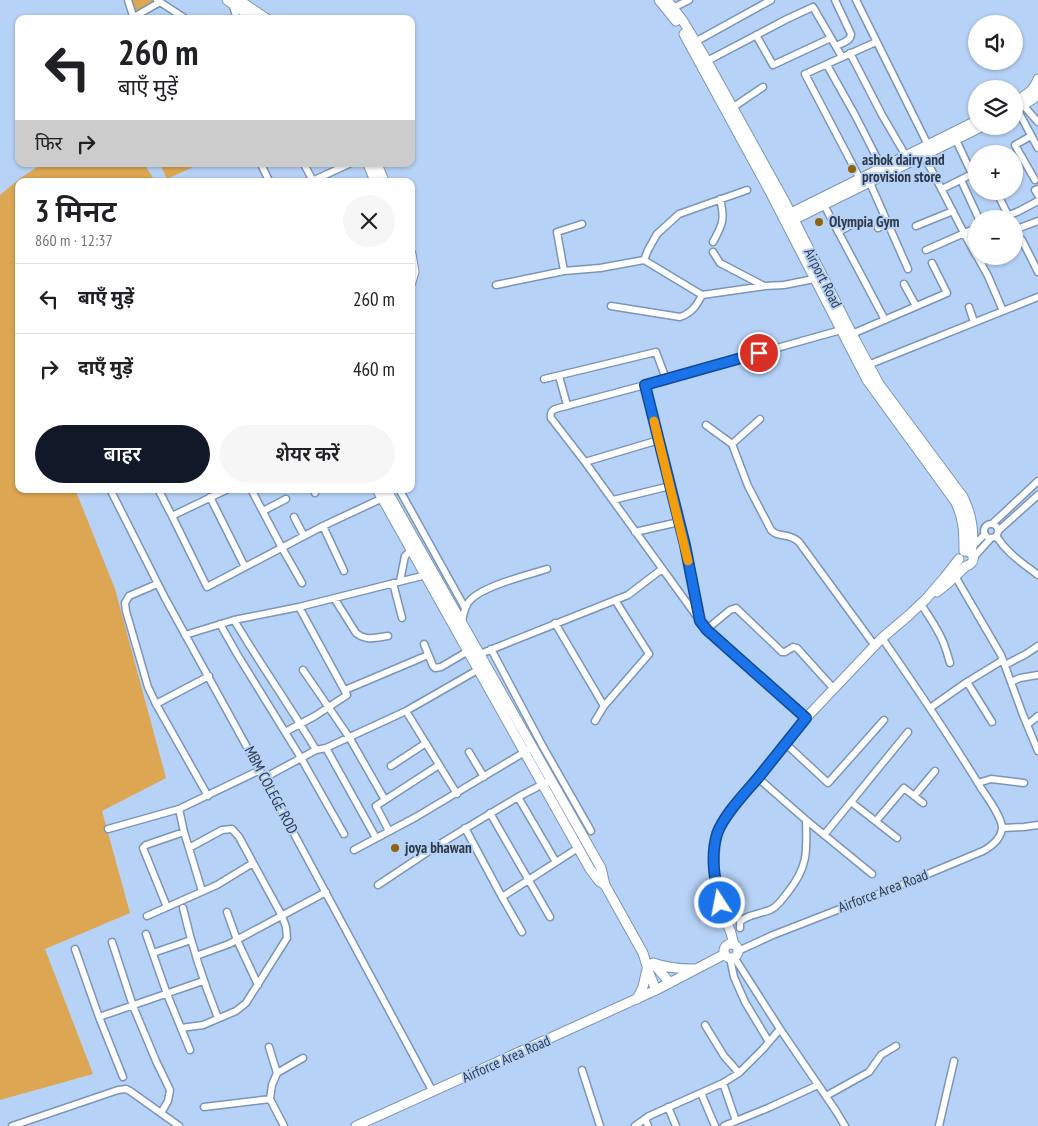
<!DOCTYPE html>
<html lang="hi">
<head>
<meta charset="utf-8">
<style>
	:root { --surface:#fff; --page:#f6f6f6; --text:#202124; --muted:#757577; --line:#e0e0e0; --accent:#111827 }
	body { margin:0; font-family:"PT Sans Narrow","Noto Sans Devanagari",sans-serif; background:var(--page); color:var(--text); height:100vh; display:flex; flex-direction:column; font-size:19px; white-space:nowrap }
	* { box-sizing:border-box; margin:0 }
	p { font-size:16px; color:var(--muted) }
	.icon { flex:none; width:28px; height:28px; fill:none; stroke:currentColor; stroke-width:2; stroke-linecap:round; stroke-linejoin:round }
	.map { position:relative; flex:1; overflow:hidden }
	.drawer { position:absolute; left:15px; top:178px; width:400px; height:315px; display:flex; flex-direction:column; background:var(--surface); border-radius:10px; box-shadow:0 1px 4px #0004 }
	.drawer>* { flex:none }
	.guide { position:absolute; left:15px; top:15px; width:400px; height:152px; border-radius:10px; box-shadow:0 1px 4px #0004; background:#fff; color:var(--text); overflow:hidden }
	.fabs { position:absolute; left:968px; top:15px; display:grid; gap:10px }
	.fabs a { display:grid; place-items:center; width:55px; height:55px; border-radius:50%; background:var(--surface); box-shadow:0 1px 4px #0004; font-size:25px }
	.pin { position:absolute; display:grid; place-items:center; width:42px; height:42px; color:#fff; margin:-21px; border:2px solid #fff; border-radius:50%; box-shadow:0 1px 5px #0007 }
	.me { position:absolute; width:55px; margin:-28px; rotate:349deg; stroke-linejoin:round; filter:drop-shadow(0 0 4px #0008) }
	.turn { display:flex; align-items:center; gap:18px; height:105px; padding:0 20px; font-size:22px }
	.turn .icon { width:65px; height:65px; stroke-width:2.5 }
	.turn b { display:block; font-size:35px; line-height:42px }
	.then { display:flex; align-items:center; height:48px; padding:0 20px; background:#0003; gap:10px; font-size:19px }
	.round { display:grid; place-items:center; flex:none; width:52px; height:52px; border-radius:26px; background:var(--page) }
	.headline { display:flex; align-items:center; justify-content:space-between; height:85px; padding:0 20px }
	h1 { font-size:30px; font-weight:600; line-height:38px }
	.action { display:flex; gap:10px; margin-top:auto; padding:10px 20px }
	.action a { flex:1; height:58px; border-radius:30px; background:var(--accent); color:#fff; font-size:20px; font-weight:600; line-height:58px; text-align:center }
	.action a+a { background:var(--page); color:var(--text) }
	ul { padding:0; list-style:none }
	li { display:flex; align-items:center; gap:15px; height:70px; padding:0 20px; border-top:1px solid var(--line) }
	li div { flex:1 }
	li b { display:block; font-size:19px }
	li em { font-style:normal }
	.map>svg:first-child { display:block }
	.green { fill:#dda652 }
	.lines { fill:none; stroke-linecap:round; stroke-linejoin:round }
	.street-casing { stroke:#7b95b7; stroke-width:9 }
	.secondary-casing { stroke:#7b95b7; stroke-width:11 }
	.street { stroke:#fff; stroke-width:6 }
	.secondary { stroke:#fff; stroke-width:9 }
	.route-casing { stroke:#114b97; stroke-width:12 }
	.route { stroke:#1a73e8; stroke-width:9 }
	.slow { stroke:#f59e0b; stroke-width:9 }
	.poi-dot { fill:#91630f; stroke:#b6d2f7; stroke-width:2 }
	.labels { text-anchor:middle; stroke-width:4; stroke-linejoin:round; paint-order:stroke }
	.poi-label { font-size:15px; font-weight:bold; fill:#2f3a49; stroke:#b6d2f7; text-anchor:start }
	.street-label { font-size:15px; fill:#2f3a49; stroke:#b6d2f7 }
</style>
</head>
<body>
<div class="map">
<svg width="1038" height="1126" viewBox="0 0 1038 1126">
	<rect width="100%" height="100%" fill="#b6d2f7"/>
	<path class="green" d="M 125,0 L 154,0 L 157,2 L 130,17 Z
		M 42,164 L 144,164 L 155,181 L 19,181 L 19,489 L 75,489 L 115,589 L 166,778 L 102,811 L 130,913 L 45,949 L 93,1074 L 0,1100 L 0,195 L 22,177 Z
		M 160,164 L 200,164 L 167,179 Z"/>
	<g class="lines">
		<g class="street-casing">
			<path id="street" d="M 128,0 L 134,19
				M 157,0 L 186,19
				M 835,0 L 851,34 C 851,41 842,43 836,46
				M 856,0 L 928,145
				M 232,3 L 237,19
				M 673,8 L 689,0
				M 134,17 L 160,2
				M 756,35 L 773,65 L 831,38
				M 695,42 L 771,0
				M 850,53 L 882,115 L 906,156
				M 707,61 L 787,19 L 813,7 L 842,57
				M 827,65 L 855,115 L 882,168
				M 1023,105 L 1038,122
				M 732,108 L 763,87
				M 1017,109 L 1038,148
				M 1031,136 L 1015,145 L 1035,180
				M 956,140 L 972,174
				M 924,157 L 931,169 L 964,233 L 976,255
				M 261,164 L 269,181
				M 304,164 L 313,181
				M 860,179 L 805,74 L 876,42
				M 961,180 L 979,219
				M 312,181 L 349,164
				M 870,183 L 908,269
				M 942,189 L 976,172
				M 1038,189 L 1035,190 L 1038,195
				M 996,191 L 1008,215
				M 824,205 L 885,320
				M 999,219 L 1017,212 L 1038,201
				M 916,226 L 953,211
				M 878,228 L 887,224
				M 1014,230 L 1038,221
				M 838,232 L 851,225
				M 1022,240 L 1038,272
				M 713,242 C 723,224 725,219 720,199
				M 926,250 L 976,228
				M 713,252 L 720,263 L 764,286
				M 977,256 L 988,276 L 1003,311
				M 644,260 L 702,295
				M 981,262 L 994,256
				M 564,271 L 557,232 L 582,224
				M 904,284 L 916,306
				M 496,285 L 564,271 L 600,268 L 644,260 L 648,250 L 657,234 L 679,214 L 747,190
				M 611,306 L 680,317 C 692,313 697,305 702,295 L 765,286 L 784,285 L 814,279
				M 969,307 L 974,322
				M 852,334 L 947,293 L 932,263
				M 868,365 L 1038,297
				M 559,376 L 567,405
				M 544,379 L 656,352 L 666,379
				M 645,385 L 555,409 C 551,411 550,413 551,418 L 585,462 L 698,618
				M 706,425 L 732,444 L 748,486 L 771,530 C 779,539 787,531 799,542 L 875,646
				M 732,444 L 760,419
				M 585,462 L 659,440
				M 110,489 L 165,598 L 264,778 L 433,1092
				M 158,489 L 172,516
				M 228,489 L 172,516 L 207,587 L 323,526 L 385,497
				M 251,489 L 282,548 L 302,583
				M 313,489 L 315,493
				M 399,489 L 465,608
				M 210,497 L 245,567
				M 613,500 L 670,486
				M 263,511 L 286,499
				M 294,517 L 304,536
				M 992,524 L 1038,481
				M984 531a7 7 0 1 1 14 0a7 7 0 1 1-14 0Z
				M 323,526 L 344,571
				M 998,531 L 1038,495
				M 635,532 L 679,522
				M 996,536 C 1008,554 1021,562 1038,575
				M 973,546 L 985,534
				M 974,557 L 991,538
				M 955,576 L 1001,655 L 1023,715 L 1038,751
				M 400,581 L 405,556 L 415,547
				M 393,583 L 402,618
				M 157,584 L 129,596 L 125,603 L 126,611 L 148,687 L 156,704 L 208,796
				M 334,598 L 356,633 C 366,641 375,638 388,636
				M 921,604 C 929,617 941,633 945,647 C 947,652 948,657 950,663
				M 234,620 C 260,664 290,706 316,750
				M 462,622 C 463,616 464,609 468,603 C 478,587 528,575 547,569
				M 555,623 L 604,706
				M 220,624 L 237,654 L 301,758 L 344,834
				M 707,629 L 730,610 L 736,608 L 782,652 L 785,652 L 793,647 L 797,648 L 834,689
				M 185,635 L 234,620 L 299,607 L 426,575
				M 424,644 L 433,666 L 435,668 L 441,667 L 470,650
				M 491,649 L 542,745 L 591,831
				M 480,654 L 628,595 L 662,569
				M 1005,665 L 1026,654 L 1038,646
				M 303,670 L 349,737 L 385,800 L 439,765
				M 967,682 L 992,722
				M 1011,682 L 1020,678 L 1038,675
				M 345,690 L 428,655
				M 156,704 L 209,676
				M 930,708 L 967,682 L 1003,660
				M 406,711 L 457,794
				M 806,718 L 707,629 L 700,621 L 685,545 L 645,385 L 841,330
				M 595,721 L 604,706 L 649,654 L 615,600
				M 1027,725 L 1038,716
				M 285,732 L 315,716 L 347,695 L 299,607
				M 786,744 L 828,783 L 884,720
				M 326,748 L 376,838
				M 469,752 L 484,777
				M 391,766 L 426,743
				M 264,778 L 316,750 L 326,748 L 406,711 L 481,668
				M 758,778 L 806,820 L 872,874
				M 978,783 L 991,779 L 1024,783
				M 914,796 L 935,771
				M 518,797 L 556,862
				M 385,800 L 376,806 L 389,831
				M 851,802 L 897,838
				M 179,809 L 184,832 L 202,891
				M 490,813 L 550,917
				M 876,821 L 904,788 L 923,803
				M 465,828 L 502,897 L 522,932
				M 1002,828 L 1024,827 L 1038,825
				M 108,829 L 179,809 L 260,770
				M 824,835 L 908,732
				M 354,850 L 416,817 L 528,750
				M 378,885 L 438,845 L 518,797 L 551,780
				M 502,897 L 578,848
				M 167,907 L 143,848 L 146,845 L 184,832
				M 183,908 C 192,947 203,981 218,1018
				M 227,912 L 237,940 L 258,985
				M 147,916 L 217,885 L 253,863
				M 740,928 L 740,922 C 747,914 762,914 772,909 C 779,905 783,898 788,892 C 808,867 807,852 806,820
				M 146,934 L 167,994 L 190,1050
				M 112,942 L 133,1006 L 156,1061 L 170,1090 L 168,1101 L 161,1113
				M 75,949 L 99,1017 L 123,1077
				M 738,951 L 773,935 L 899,886 L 983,851 C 992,846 1001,839 1002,828 C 1002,817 987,797 981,788 C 950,737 916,687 882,638
				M 153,953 L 191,940
				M 196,956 L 229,944 L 326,892
				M 734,957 L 780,1029 L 836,1111 L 845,1126
				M 730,958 L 734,977 L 745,1002 L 769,1042
				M 99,1017 L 203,981
				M 705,1025 L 724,1056 L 739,1073
				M 181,1028 L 203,1025 L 236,1011 L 246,1003 L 287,938 L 286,927 L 282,916 L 239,837 L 232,829 L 222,830 L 189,848
				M 269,1047 L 277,1073
				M 582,1070 L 600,1126
				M 723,1083 L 736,1121 L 724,1126
				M 701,1093 L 715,1126
				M 826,1096 L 869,1072 L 881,1055 L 896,1046
				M 204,1107 L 270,1099
				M 668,1107 L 676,1126
				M 645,1119 L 648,1126
				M 736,1121 L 768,1108 L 818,1085
				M 12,1126 L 118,1090 L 126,1089 L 130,1091 L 179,1126
				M 284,1126 L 270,1099 L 272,1085 L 277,1073 L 303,1058
				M 635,1126 L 649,1116 L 723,1083 L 739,1073 L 763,1049 L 780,1029
				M 939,1126 L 954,1061"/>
		</g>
		<g class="secondary-casing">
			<path id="secondary" d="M 227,0 L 254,19
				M 239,0 L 267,19
				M 659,0 L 676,21
				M 667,0 L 683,21 L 703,54 L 785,202 L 851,332 L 879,384 L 963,497 C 972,515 975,533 971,553
				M 684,34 L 769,190 L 867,380 L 955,501 C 964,518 964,533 964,551
				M 1014,102 C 1025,96 1034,91 1038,79
				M 1014,110 L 1033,99 L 1038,94
				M 368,164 L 375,181
				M 377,164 L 384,181
				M 787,215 L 976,121
				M 791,221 L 983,126
				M 411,254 L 414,272 L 411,282
				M 377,489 L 590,869 L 599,881 L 605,885
				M 386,489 L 601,868 L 605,885 L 643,953 L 649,973 L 656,990
				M 937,592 L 947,584 L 966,566 C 975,564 976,554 967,551
				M724 951a7 7 0 1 1 14 0a7 7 0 1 1-14 0Z
				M 734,945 L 731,933 L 722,910 L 715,880 L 714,866 L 715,846 L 717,833 L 722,823 L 737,803 L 806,718 L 882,638 L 908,616 L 926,599 L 945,577 L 959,559
				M 653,963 C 667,968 679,969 694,969
				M 654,964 L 670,983
				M 637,999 L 643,987 L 647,969
				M 356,1126 L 656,990 L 725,954"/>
		</g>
		<use href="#street" class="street"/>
		<use href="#secondary" class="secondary"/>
	</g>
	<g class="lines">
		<g class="route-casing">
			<path id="route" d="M 720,903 C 715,881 710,857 717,834 C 723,816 745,793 758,778 C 774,758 790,738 806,718 L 707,630 L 700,621 L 685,545 L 645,385 L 759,353"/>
		</g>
		<use href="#route" class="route"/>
		<path class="slow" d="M 654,421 L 688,561"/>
	</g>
	<g class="poi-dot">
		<circle cx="852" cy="169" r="5"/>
		<circle cx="819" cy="222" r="5"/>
		<circle cx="395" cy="848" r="5"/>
	</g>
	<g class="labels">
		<g class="poi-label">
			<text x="862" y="165">ashok dairy and<tspan x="862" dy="17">provision store</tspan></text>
			<text x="829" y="227">Olympia Gym</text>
			<text x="405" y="853">joya bhawan</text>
		</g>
		<g class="street-label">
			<text transform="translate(823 278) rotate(63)" y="5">Airport Road</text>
			<text transform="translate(271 790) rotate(62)" y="5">MBM COLEGE ROD</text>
			<text transform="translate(883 891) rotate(-21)" y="5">Airforce Area Road</text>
			<text transform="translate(506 1059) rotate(-24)" y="5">Airforce Area Road</text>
		</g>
	</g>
</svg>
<div class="fabs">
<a><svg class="icon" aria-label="sound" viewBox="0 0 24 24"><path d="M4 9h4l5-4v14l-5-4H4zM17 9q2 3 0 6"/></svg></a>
<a><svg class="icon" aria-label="layers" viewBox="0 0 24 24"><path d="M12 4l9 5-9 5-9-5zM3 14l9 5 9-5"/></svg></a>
<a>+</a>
<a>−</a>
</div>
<div class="pin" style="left:759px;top:353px;background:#d93025"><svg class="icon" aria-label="arrive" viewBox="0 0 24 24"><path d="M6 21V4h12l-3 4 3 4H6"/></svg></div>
<svg class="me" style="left:720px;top:903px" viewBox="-20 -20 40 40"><circle r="17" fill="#1a73e8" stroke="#fff" stroke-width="3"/><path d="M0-11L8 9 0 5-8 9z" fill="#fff"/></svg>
<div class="guide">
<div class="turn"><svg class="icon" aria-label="left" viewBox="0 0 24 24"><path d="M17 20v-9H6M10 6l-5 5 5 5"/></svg><div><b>260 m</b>बाएँ मुड़ें</div></div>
<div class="then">फिर<svg class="icon" aria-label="right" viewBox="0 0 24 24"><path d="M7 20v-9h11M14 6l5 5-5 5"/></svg></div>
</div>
<section class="drawer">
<div class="headline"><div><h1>3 मिनट</h1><p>860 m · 12:37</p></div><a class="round"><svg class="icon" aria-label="close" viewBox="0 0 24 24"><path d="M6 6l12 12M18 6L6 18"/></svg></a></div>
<ul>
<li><svg class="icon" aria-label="left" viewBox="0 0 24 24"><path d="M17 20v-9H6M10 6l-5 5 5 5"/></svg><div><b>बाएँ मुड़ें</b></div><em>260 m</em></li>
<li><svg class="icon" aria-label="right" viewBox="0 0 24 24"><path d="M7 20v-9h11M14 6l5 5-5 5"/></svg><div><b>दाएँ मुड़ें</b></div><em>460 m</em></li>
</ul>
<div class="action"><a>बाहर</a><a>शेयर करें</a></div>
</section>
</div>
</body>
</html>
